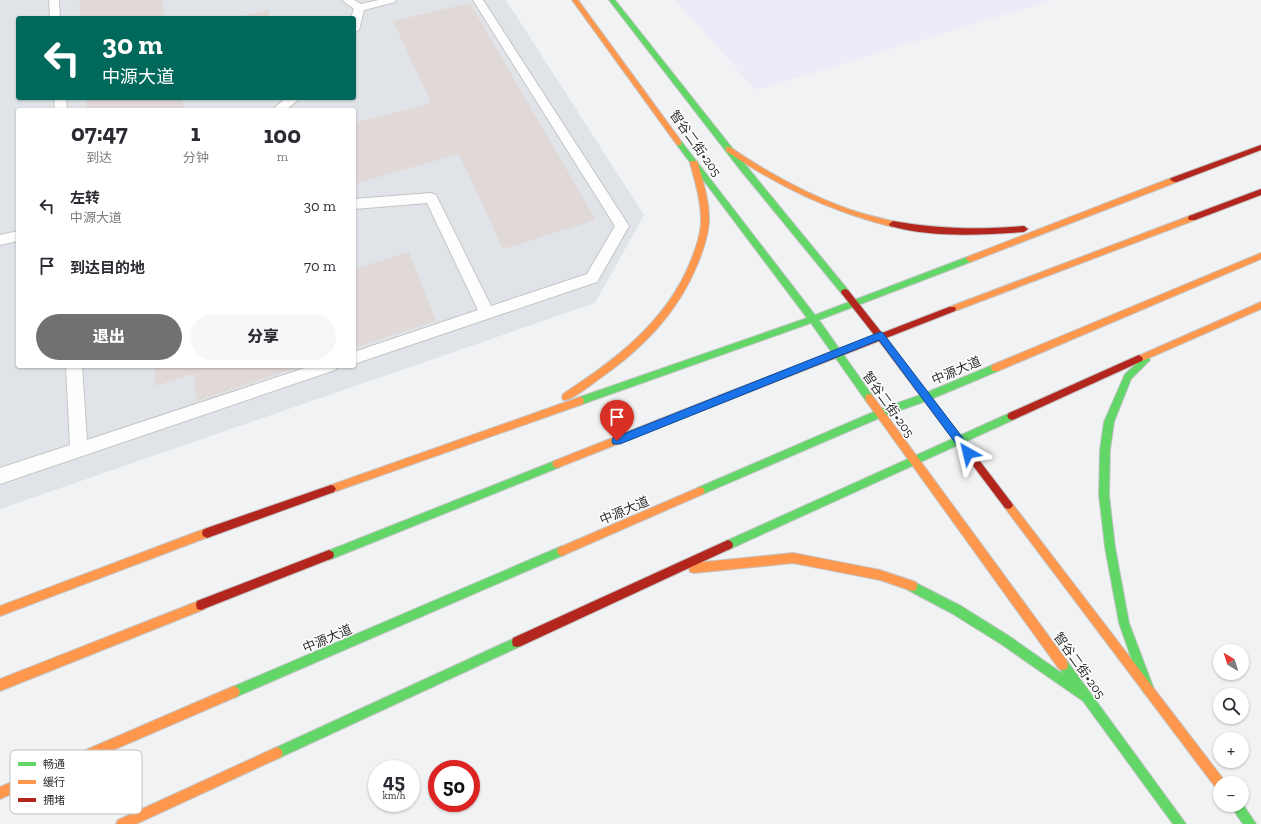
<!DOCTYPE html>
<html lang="zh">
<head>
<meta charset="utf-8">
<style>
	:root { --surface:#fff; --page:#f7f7f7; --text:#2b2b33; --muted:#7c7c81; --accent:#707172 }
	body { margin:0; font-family:"Zilla Slab","Noto Sans SC",serif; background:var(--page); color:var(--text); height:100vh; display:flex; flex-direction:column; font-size:15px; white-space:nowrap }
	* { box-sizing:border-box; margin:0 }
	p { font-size:13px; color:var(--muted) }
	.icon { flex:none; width:22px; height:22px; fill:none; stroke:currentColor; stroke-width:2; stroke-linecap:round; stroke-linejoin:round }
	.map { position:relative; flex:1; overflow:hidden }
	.sheet { position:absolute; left:16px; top:108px; width:340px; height:260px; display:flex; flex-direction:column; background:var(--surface); border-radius:4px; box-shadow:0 1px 3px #0004 }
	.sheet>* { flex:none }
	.banner { position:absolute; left:16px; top:16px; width:340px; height:84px; border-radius:4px; box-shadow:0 1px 3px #0004; background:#00695c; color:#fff; overflow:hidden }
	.needle { width:26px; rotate:322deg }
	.buttons { position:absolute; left:1213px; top:644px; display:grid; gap:8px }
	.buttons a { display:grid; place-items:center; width:36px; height:36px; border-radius:50%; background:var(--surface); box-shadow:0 1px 3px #0004; font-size:20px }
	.speed { position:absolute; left:368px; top:760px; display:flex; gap:8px; font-size:20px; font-weight:700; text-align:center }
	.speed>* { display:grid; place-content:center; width:52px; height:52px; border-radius:50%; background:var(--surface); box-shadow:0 1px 3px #0004; line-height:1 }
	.speed small { font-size:10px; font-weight:400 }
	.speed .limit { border:6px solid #d22; background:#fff; color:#111 }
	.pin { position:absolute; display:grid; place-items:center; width:34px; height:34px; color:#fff; margin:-41px -17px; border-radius:50% 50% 50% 0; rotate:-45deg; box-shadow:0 0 4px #0007 }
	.pin .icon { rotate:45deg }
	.me { position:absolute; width:44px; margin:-22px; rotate:323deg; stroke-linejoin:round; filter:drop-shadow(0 0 3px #0008) }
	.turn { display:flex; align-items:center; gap:14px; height:84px; padding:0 20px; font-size:18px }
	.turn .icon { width:52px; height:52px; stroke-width:2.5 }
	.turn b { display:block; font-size:28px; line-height:34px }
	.eta { display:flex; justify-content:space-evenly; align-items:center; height:68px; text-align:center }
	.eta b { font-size:24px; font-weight:800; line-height:28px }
	.button { display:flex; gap:8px; margin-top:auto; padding:8px 20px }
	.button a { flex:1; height:46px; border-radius:24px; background:var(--accent); color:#fff; font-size:16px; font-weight:800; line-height:46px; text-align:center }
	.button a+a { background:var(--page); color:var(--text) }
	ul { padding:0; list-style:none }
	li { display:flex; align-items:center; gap:12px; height:60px; padding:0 20px }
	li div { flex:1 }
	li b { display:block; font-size:15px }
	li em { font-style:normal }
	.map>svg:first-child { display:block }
	.built { fill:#e0e4e9; fill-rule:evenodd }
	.industrial { fill:#eeeaf7 }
	.building { fill:#e1d9d8 }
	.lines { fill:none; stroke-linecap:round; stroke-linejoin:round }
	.lane-casing { stroke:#c4c5c6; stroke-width:2 }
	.fast-casing { stroke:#c4c5c6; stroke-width:2 }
	.slow-casing { stroke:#c4c5c6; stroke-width:2 }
	.jam-casing { stroke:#c4c5c6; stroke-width:2 }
	.lane { fill:#fdfdfd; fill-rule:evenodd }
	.fast { fill:#63d668; fill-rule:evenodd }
	.slow { fill:#ff974d; fill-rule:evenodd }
	.jam { fill:#b3261e; fill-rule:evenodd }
	.route { fill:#1a73e8; stroke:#114b97 }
	.labels { text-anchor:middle; stroke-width:3; stroke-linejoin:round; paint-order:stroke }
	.street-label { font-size:13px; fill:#2b2c2c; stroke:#fff }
	.key { fill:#fff; stroke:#bfc0c0; stroke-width:1 }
	.key-label { font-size:11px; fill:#2b2c2c }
</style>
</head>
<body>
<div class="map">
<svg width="1261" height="824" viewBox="0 0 1261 824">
	<rect width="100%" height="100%" fill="#f1f2f3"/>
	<path class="built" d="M 0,0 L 506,0 L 644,215 L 595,303 L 0,509 ZM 18,18 L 354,18 L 354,98 L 18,98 ZM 18,110 L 354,110 L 354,366 L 18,366 Z"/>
	<path class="industrial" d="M 675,0 L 1053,0 L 756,90 Z"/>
	<path class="building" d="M 79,0 L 162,0 L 165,18 L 81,18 Z
		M 470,3 L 596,220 L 503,249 L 459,154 L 354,184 L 354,123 L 431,103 L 393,21 Z
		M 268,10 L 270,18 L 235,18 L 235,17 Z
		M 86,98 L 182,98 L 184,110 L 87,110 Z
		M 409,252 L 436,321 L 354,348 L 354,269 Z
		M 154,366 L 301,366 L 197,401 L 193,374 L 156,386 Z"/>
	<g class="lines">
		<g class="lane-casing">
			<path id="lane" d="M 49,0 L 59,0 L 60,18 L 50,18 Z
				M 342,0 L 354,0 L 361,4 L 379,0 L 396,0 L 395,2 L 364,10 L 359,30 L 354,33 L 354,18 L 351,18 L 354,9 Z
				M 473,0 L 483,0 L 629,226 L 597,282 L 354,364 L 354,352 L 478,310 L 427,203 L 354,209 L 354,199 L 431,193 L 436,195 L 491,306 L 587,274 L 615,226 Z
				M 54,98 L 66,98 L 67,110 L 55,110 Z
				M 286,98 L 300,98 L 286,110 L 272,110 Z
				M 18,231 L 18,241 L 0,245 L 0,235 Z
				M 66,366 L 82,366 L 87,440 L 311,366 L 338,366 L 335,370 L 0,484 L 0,468 L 70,445 Z"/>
		</g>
		<g class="fast-casing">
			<path id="fast" d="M 609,0 L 615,0 L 744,163 L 848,290 L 849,292 L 848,294 L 842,294 L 738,167 Z
				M 677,141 L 681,141 L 815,315 L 967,257 L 973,257 L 974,259 L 973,261 L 819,320 L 872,395 L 873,398 L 872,401 L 866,401 L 811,323 L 580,405 L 577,404 L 576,401 L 577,398 L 807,318 L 677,145 Z
				M 1146,356 L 1149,358 L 1150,360 L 1131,379 L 1114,422 L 1110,450 L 1109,495 L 1115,547 L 1129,623 L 1154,689 L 1152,693 L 1148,695 L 1144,693 L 1142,689 L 1119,623 L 1105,547 L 1099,495 L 1100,450 L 1104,422 L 1125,374 L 1143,358 Z
				M 995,364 L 998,365 L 999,368 L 998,371 L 929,400 L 884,416 L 703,494 L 700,495 L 697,494 L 695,491 L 697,488 L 878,410 L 923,394 Z
				M 1012,412 L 1015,413 L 1017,416 L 1015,419 L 732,548 L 728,550 L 724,548 L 723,545 L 724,542 Z
				M 557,460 L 560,461 L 562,464 L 560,467 L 329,560 L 325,558 L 324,555 L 325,552 Z
				M 562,546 L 566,548 L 567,551 L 566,554 L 238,696 L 234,698 L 230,696 L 228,692 L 230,688 Z
				M 912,581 L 961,606 L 1009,636 L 1063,674 L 1058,665 L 1059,661 L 1063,660 L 1067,661 L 1186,824 L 1173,824 L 1083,701 L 1001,644 L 953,614 L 908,590 L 907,586 L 908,582 Z
				M 517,637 L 521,638 L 522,642 L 521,646 L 281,757 L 277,759 L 273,757 L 271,753 L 273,749 Z
				M 1242,803 L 1256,824 L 1243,824 L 1230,805 L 1242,805 Z"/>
		</g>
		<g class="slow-casing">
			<path id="slow" d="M 572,0 L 578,0 L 681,141 L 681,145 L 677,145 Z
				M 726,147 L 730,147 C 768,173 808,195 851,210 C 866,215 881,218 896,222 L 897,224 L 893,227 C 830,211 779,187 726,151 Z
				M 691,161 L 697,161 L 698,163 C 703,182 710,202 709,222 C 708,237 703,250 698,263 C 678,313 642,349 599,379 C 592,384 570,402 563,400 L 562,397 L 563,394 C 615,360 665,323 690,263 C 695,250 701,235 701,220 C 701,200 695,182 690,163 Z
				M 1171,178 L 1174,178 L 1178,180 L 1177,182 L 973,261 L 970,262 L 966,259 L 967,257 Z
				M 1192,215 L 1195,216 L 1195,220 L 955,311 L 949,311 L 948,309 L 949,307 Z
				M 1261,253 L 1261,259 L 998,371 L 992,371 L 991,368 L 992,365 Z
				M 1261,302 L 1261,309 L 1142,361 L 1136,361 L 1135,359 L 1136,357 Z
				M 869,394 L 872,395 L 1067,661 L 1068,665 L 1067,669 L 1063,670 L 1059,669 L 866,401 L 865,398 L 866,395 Z
				M 721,395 L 724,396 L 725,399 L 724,402 L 557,468 L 554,467 L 552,464 L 554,461 Z
				M 580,397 L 583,398 L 584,401 L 583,404 L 331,493 L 328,492 L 326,489 L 328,486 L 331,485 Z
				M 700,487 L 703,488 L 705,491 L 703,494 L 566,554 L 562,556 L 558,554 L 557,551 L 558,548 Z
				M 1008,501 L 1011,502 L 1224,780 L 1226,783 L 1220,783 L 1220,790 L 1216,788 L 1005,508 L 1003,505 L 1005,502 Z
				M 207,528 L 211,530 L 212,533 L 211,536 L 0,616 L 0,606 Z
				M 793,553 L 880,570 L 916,582 L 917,586 L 916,590 L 912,591 L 880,580 L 793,563 L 694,573 L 690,572 L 689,568 L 690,564 L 694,563 Z
				M 201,600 L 205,601 L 206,605 L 205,609 L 0,691 L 0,679 Z
				M 234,686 L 238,688 L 240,692 L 238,696 L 0,799 L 0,787 Z
				M 277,747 L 281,749 L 283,753 L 281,757 L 136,824 L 116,824 L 118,820 Z"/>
		</g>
		<g class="jam-casing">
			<path id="jam" d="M 1261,145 L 1261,150 L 1177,182 L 1174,182 L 1170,180 L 1171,178 Z
				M 1261,189 L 1261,195 L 1195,220 L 1189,220 L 1188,218 L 1189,216 Z
				M 893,221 C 937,229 980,230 1024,226 L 1028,229 L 1024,232 C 981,235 933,238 890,226 L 889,224 Z
				M 845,289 L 848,290 L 882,333 L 949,307 L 955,307 L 956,309 L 955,311 L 886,338 L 1011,502 L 1013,505 L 1011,508 L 1008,509 L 1005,508 L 879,341 L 724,402 L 718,402 L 717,399 L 718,396 L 875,336 L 842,294 L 841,292 L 842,290 Z
				M 1139,355 L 1142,357 L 1143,359 L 1142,361 L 1015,419 L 1012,420 L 1009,419 L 1007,416 L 1009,413 Z
				M 331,485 L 334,486 L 336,489 L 334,492 L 207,538 L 203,536 L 202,533 L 203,530 L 207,528 Z
				M 728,540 L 732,542 L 733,545 L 732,548 L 521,646 L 517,647 L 513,646 L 512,642 L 513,638 Z
				M 329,550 L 333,552 L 334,555 L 333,558 L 201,610 L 197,609 L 196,605 L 197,601 Z"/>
		</g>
		<use href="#lane" class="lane"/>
		<use href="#fast" class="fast"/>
		<use href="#slow" class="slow"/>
		<use href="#jam" class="jam"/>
	</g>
	<path class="route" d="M 880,332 L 883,333 L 972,450 L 973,453 L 972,456 L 968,457 L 965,456 L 879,340 L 620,444 L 613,444 L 612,441 L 613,438 Z"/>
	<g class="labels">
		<g class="street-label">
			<text transform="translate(696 143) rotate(54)" y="5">智谷二街•205</text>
			<text transform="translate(956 370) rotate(-23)" y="5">中源大道</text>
			<text transform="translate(889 404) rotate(54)" y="5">智谷二街•205</text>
			<text transform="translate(624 510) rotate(-23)" y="5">中源大道</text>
			<text transform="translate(327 638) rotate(-23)" y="5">中源大道</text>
			<text transform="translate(1080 665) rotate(54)" y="5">智谷二街•205</text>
		</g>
	</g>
	<rect x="10" y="750" width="132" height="64" rx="6" class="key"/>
	<rect x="18" y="762" width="18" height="4" fill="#63d668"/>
	<rect x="18" y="780" width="18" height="4" fill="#ff974d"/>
	<rect x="18" y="798" width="18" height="4" fill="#b3261e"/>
	<g class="key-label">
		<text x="43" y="768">畅通</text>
		<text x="43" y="786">缓行</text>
		<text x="43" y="804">拥堵</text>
	</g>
</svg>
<div class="buttons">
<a><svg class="needle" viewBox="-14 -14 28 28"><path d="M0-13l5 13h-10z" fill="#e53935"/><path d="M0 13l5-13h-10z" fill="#7c7c81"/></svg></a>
<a><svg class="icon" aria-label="search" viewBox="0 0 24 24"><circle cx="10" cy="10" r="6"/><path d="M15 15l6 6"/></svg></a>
<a>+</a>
<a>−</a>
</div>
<div class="speed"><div>45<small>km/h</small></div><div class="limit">50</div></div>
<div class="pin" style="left:617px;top:441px;background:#d93025"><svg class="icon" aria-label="arrive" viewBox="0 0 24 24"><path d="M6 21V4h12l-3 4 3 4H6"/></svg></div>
<svg class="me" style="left:968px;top:453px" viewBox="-20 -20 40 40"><path d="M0-17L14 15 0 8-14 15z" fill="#1a73e8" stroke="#fff" stroke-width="4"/></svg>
<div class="banner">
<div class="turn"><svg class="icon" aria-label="left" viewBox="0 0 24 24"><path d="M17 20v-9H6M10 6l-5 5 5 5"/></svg><div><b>30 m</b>中源大道</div></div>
</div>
<section class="sheet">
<div class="eta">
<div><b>07:47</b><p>到达</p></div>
<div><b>1</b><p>分钟</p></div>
<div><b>100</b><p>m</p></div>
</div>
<ul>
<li><svg class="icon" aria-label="left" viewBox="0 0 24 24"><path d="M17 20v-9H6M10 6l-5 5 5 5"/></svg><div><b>左转</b><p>中源大道</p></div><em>30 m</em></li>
<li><svg class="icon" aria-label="arrive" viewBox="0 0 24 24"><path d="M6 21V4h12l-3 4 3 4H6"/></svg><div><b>到达目的地</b></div><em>70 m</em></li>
</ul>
<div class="button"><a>退出</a><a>分享</a></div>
</section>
</div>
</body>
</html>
